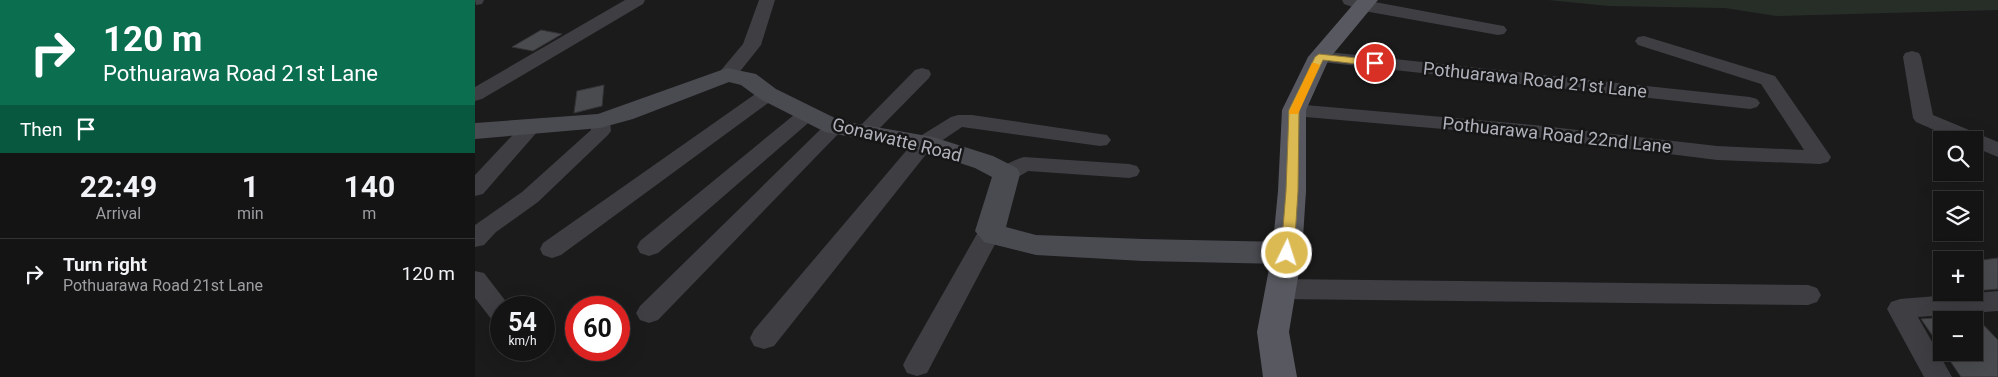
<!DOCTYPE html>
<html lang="en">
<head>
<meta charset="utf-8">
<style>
	:root { --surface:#141415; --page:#1d1d1e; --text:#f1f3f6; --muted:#9d9ea0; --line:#333334 }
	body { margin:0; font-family:Roboto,sans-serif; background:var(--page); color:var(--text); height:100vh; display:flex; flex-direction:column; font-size:19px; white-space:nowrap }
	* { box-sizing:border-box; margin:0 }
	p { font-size:16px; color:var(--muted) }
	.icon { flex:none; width:28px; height:28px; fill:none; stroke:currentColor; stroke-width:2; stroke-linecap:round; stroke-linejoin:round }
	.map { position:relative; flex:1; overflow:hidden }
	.panel { display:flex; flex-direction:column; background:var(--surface); width:475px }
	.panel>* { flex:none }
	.top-card { background:#0b6e4f; color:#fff; overflow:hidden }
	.tools { position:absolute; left:1458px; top:131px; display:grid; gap:10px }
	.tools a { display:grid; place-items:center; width:50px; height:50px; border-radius:0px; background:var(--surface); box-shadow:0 5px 20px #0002,0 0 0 1px var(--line); font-size:25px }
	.speed { position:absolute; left:15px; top:296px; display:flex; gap:10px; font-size:25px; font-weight:700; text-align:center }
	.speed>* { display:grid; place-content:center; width:65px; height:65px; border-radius:50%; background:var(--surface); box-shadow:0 5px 20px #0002,0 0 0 1px var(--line); line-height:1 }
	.speed small { font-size:12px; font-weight:400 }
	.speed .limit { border:8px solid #d22; background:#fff; color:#111 }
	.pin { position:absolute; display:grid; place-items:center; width:42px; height:42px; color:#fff; margin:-21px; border:2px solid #fff; border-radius:50%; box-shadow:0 1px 5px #0007 }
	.me { position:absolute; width:55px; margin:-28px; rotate:4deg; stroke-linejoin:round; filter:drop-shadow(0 0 4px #0008) }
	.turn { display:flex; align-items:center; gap:18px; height:105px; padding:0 20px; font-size:22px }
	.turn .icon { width:65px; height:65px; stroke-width:2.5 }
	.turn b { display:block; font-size:35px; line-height:42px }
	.then { display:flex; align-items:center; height:48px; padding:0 20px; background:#0003; gap:10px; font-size:19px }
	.eta { display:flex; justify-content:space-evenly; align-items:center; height:85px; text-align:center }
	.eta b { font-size:30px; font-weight:700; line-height:35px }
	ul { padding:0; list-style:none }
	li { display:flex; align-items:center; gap:15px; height:70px; padding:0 20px; border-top:1px solid var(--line) }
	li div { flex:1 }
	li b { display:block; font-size:19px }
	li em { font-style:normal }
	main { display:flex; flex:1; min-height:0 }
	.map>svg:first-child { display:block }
	.green { fill:#272e28 }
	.building { fill:#4a4b4e; stroke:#353538 }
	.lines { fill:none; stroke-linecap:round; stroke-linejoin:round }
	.street { fill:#3e3e43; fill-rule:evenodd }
	.secondary { fill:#4a4b51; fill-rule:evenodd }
	.primary { fill:#585960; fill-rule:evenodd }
	.route { fill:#dcba53; stroke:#8f7936 }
	.slow { fill:#f59e0b }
	.labels { text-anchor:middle; stroke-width:5; stroke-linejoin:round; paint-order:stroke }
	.street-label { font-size:18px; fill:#afb1ba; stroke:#161617 }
</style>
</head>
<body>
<main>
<section class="panel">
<div class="top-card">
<div class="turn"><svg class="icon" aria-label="right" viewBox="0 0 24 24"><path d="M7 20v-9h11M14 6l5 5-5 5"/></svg><div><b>120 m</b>Pothuarawa Road 21st Lane</div></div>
<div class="then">Then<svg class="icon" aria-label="arrive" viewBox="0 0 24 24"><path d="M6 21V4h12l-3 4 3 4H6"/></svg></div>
</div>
<div class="eta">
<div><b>22:49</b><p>Arrival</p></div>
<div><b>1</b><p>min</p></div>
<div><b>140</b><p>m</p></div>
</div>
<ul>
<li><svg class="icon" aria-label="right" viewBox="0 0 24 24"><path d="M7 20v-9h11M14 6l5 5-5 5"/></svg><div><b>Turn right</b><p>Pothuarawa Road 21st Lane</p></div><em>120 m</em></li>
</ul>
</section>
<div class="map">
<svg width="1523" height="377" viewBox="0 0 1523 377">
	<rect width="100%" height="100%" fill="#1b1b1c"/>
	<path class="green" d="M 1073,0 L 1523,0 L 1523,10 L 1301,16 L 1250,8 L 1134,6 Z"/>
	<path class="building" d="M 66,30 L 87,34 L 58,51 L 37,47 Z
		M 129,85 L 127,106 L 99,113 L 102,91 Z
		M 1523,258 L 1523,289 L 1499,291 L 1499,261 Z
		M 1499,315 L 1523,340 L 1523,377 L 1486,377 L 1469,352 L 1499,352 L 1499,320 L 1466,320 L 1466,348 L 1446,319 Z"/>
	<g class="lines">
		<path class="street" d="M 0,0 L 9,0 L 7,4 L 1,5 Z
			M 150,0 L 170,0 L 168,4 L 7,99 L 0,101 L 0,87 Z
			M 284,0 L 300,0 L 286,45 L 259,79 L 252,81 L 245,79 L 242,75 L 268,44 Z
			M 867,0 L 889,0 L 1023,25 L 1029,26 L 1032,30 L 1029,34 L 1023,35 L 889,11 L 869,4 Z
			M 1169,36 L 1300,76 L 1356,157 L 1353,162 L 1345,164 L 1242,160 L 1059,137 L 819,116 L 812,114 L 809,110 L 812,106 L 819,104 L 1059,125 L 1242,146 L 1329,150 L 1286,84 L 1163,45 L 1160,41 L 1163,37 Z
			M 844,51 L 1275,97 L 1282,99 L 1285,103 L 1282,107 L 1275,109 L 837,61 L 835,57 L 837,53 Z
			M 1437,51 L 1444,53 L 1446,57 L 1458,115 L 1523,142 L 1523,157 L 1499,147 L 1499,140 L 1482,140 L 1441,122 L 1438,118 L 1428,57 L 1430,53 Z
			M 447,68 L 454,70 L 456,74 L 454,78 L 397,136 L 390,138 L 383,136 L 380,132 L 383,128 L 440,70 Z
			M 293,88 L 300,90 L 303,94 L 300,98 L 86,255 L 77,258 L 68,255 L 65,249 L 68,243 L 286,90 Z
			M 332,108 L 339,110 L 342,114 L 339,118 L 183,253 L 174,256 L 165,253 L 162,247 L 165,241 L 325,110 Z
			M 125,115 L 132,117 L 135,121 L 136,131 L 133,135 L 63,202 L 21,232 L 9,245 L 0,247 L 0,225 L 47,192 L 116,130 L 115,121 L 118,117 Z
			M 483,115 L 497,115 L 625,134 L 632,135 L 636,140 L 632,145 L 625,146 L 487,127 L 456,148 L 299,346 L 289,349 L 279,346 L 275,338 L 279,330 L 442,138 L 476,117 Z
			M 56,121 L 63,123 L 66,127 L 63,131 L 8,194 L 0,196 L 0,175 L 49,123 Z
			M 359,121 L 366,123 L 369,127 L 366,131 L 183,320 L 174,323 L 165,320 L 161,313 L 165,306 L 352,123 Z
			M 549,157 L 654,164 L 662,166 L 665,171 L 662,176 L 654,178 L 553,171 C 543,177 536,182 524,179 L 521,174 C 527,165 539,160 549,157 Z
			M 515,223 L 523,225 L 527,231 L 452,373 L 442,376 L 432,373 L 428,365 L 432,357 L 507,225 Z
			M 0,271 L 9,273 L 36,308 L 26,308 L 26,323 L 17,320 L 0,298 Z
			M 805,279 L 1333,285 L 1342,288 L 1346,295 L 1342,302 L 1333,305 L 805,299 L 796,296 L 792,289 L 796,282 Z
			M 1523,291 L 1523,311 L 1443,317 L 1477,377 L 1449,377 L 1412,309 L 1416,302 L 1425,299 Z"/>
		<path class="secondary" d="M 252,68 L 281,74 L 301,89 L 366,121 L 458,137 L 518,156 L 542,168 L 545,174 L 531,227 L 561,235 L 668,239 L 812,242 L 823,245 L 827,253 L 823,261 L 812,264 L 668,261 L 561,255 L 509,242 L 500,231 L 517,177 L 500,168 L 445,150 L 350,132 L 285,99 L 266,85 L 254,82 L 158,119 L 125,128 L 0,139 L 0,123 L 123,114 Z"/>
		<path class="primary" d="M 882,0 L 903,0 L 854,59 L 831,110 L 831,191 L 827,253 L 814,332 L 822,377 L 788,377 L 782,332 L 797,253 L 803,191 L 807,110 L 833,57 Z"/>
	</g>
	<path class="route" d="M 844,54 L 900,60 L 905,63 L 900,66 L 848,60 L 824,110 L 823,191 L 819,253 L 812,257 L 806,253 L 811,191 L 814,110 L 840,57 Z"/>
	<path class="slow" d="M 837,63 L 840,63 L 845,65 L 824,112 L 823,114 L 815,114 L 814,112 Z"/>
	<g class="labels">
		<g class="street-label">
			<text transform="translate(1060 80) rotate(6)" y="6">Pothuarawa Road 21st Lane</text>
			<text transform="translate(1082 135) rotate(6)" y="6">Pothuarawa Road 22nd Lane</text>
			<text transform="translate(422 140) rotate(14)" y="6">Gonawatte Road</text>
		</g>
	</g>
</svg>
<div class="tools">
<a><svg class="icon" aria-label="search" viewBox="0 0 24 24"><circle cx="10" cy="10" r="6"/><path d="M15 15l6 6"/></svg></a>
<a><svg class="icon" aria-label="layers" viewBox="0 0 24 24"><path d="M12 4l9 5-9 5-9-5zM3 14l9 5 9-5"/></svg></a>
<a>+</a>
<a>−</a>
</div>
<div class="speed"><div>54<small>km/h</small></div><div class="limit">60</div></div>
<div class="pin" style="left:900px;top:63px;background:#d93025"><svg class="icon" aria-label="arrive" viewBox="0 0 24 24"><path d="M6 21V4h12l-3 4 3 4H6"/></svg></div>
<svg class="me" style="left:812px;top:253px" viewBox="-20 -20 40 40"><circle r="17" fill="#dcba53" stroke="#fff" stroke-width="3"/><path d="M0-11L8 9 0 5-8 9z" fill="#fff"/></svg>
</div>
</main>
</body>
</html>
